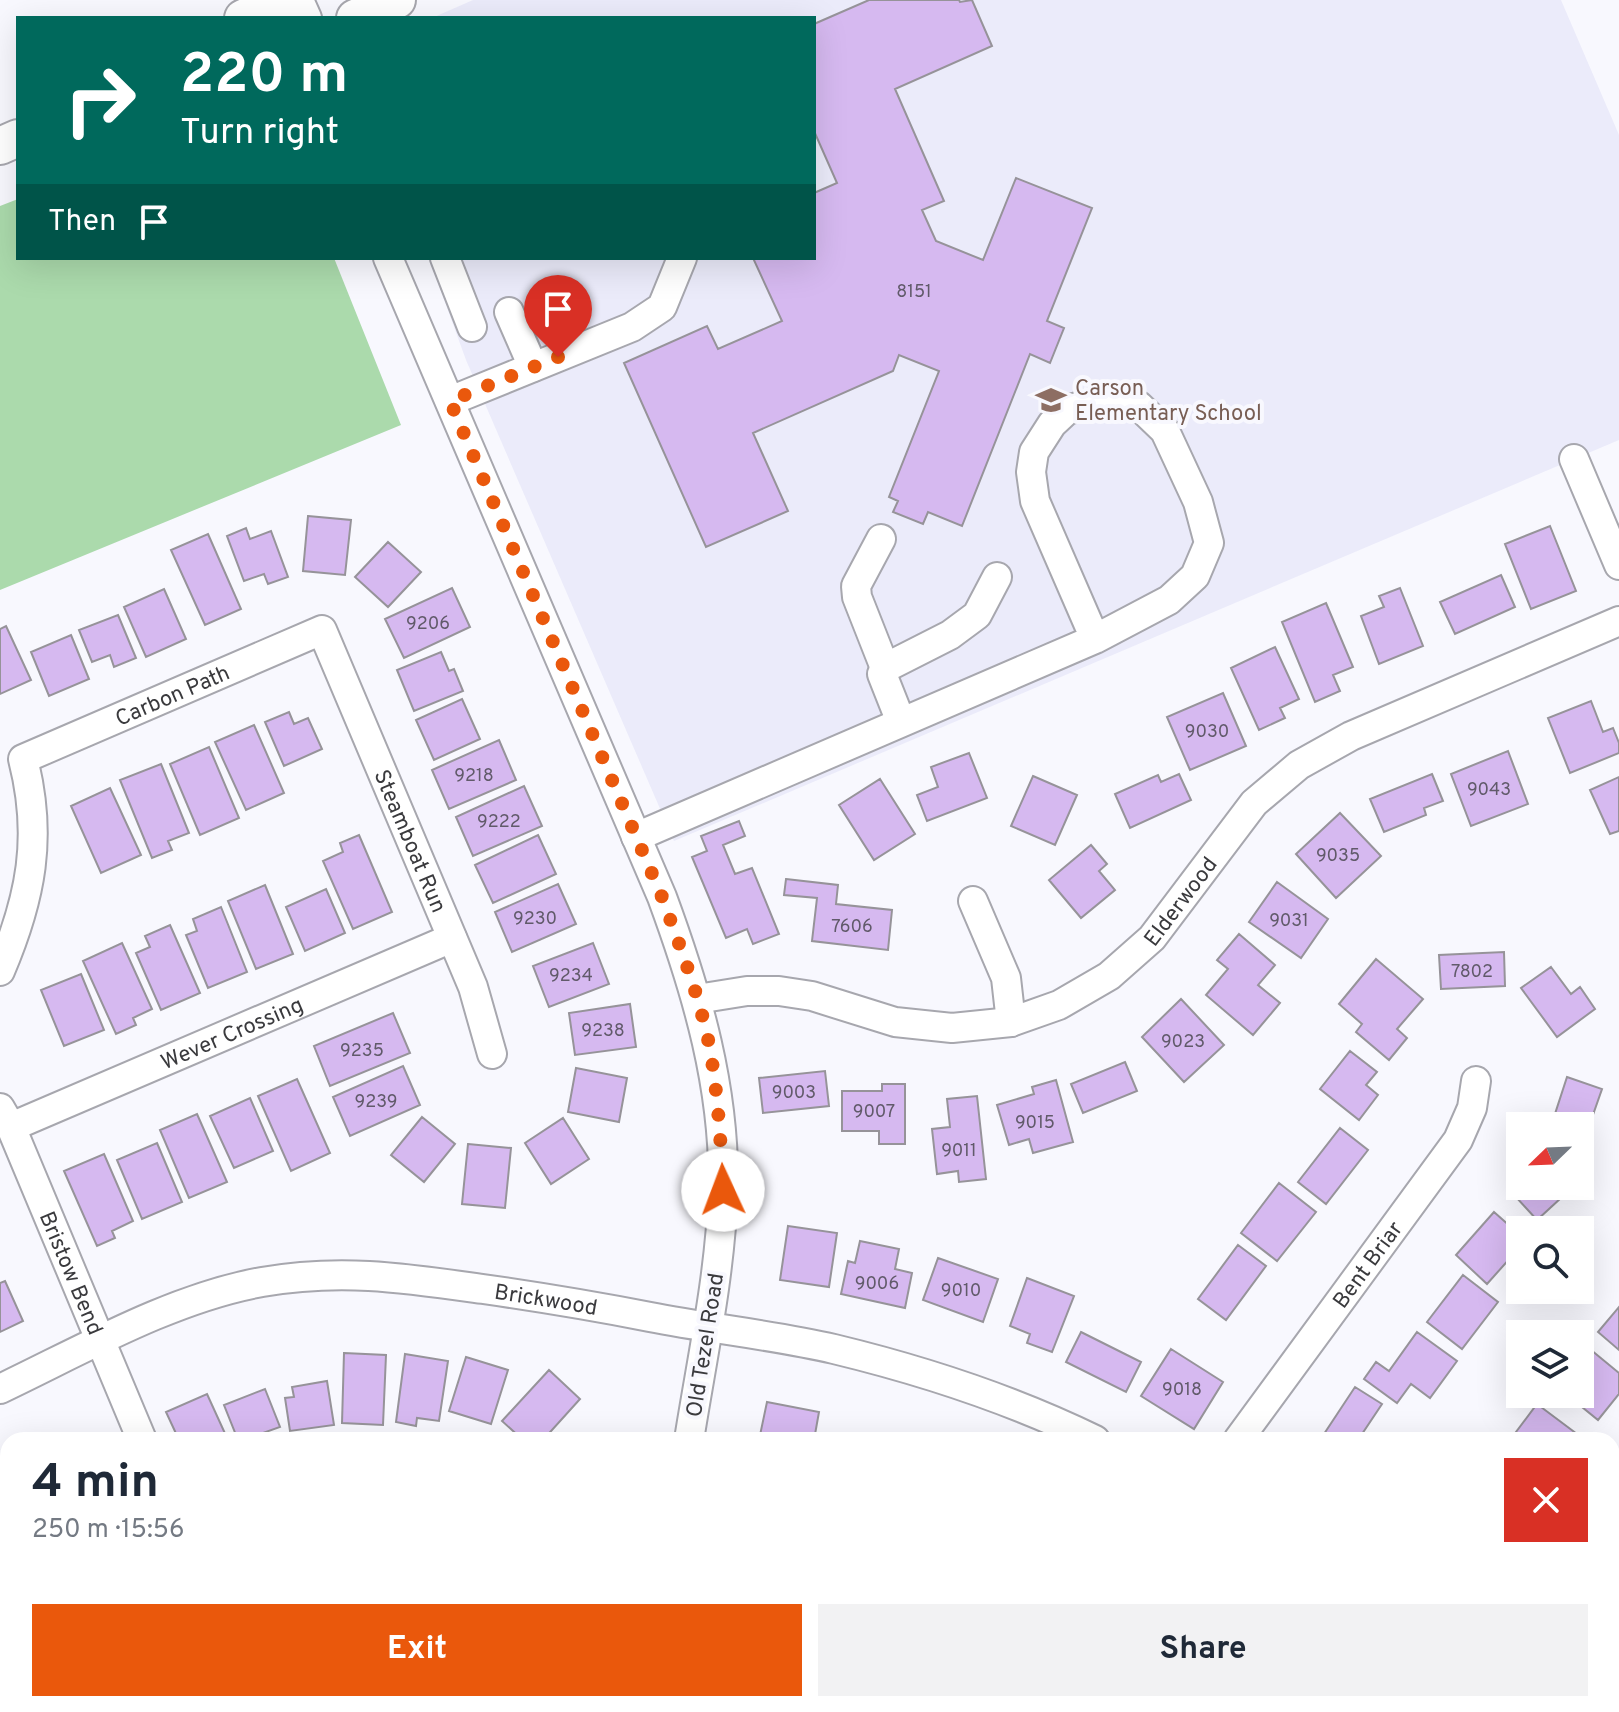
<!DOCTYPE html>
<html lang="en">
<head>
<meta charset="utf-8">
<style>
	:root { --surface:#fff; --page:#f2f2f3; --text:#1f2937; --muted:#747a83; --accent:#ea580c }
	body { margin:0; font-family:Overpass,sans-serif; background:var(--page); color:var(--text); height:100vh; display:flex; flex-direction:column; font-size:30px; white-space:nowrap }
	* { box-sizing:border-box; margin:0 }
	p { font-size:26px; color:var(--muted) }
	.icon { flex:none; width:44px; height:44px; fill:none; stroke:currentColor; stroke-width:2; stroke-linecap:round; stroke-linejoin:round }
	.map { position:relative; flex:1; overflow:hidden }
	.panel { position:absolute; left:0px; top:1432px; width:1620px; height:280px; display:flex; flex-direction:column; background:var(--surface); border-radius:24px 24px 0 0; box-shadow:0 8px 32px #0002 }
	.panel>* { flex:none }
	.top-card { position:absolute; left:16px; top:16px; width:800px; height:244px; border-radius:0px; box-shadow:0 8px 32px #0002; background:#00695c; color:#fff; overflow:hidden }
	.needle { width:52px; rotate:247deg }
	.buttons { position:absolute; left:1506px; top:1112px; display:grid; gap:16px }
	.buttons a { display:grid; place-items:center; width:88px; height:88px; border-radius:0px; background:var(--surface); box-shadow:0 8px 32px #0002; font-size:40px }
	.pin { position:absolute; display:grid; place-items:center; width:68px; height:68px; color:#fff; margin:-82px -34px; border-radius:50% 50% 50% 0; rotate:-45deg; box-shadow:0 0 8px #0007 }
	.pin .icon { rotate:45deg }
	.me { position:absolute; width:88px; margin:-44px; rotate:358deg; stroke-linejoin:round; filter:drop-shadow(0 0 6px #0008) }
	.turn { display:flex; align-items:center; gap:28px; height:168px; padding:0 32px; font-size:36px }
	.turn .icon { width:104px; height:104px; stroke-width:2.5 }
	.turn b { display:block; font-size:56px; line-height:68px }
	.then { display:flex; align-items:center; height:76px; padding:0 32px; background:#0003; gap:16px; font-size:30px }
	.round { display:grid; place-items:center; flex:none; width:84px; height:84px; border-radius:0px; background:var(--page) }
	.head { display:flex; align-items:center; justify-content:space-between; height:136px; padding:0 32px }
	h1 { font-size:48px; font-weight:700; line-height:60px }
	.button { display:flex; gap:16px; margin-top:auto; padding:16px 32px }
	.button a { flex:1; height:92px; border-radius:0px; background:var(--accent); color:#fff; font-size:32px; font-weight:700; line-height:92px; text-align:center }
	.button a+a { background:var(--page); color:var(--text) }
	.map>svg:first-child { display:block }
	.built { fill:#ebebfa }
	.green { fill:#abdaac }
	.building { fill:#d6b9f0; stroke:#969399; stroke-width:2 }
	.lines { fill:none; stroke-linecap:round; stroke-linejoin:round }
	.minor-casing { stroke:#a7a7ae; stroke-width:32 }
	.major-casing { stroke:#a7a7ae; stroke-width:40 }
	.minor { stroke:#fff; stroke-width:28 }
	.major { stroke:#fff; stroke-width:36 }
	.route { stroke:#ea580c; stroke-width:14; stroke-dasharray:0 25.2 }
	.labels { text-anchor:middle; stroke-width:8; stroke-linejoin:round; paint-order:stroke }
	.number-label { font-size:18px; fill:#615a6a }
	.education-label { font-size:22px; fill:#785e54; stroke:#f8f8fe; text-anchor:start }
	.street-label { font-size:22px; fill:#3a3a3d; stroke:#f8f8fe }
</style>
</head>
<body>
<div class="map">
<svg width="1619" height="1712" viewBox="0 0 1619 1712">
	<rect width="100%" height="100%" fill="#f8f8fe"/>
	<path class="built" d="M 473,0 L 1561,0 L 1619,135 L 1619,440 L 674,841 L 466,360 L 429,258 L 814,258 L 814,18 L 432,18 Z"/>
	<path class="green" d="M 18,199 L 18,258 L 334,258 L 401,425 L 0,590 L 0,206 Z"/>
	<path class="building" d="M 869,0 L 959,0 L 960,2 L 972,0 L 992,46 L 895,89 L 944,201 L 922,210 L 936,241 L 983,260 L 1016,178 L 1092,208 L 1047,321 L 1064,328 L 1050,363 L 1030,354 L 962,526 L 928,512 L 923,524 L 893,512 L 898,501 L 889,497 L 939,371 L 899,355 L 893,371 L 753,433 L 788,511 L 706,547 L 624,363 L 707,326 L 718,349 L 782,321 L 753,258 L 814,258 L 814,193 L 837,183 L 814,131 L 814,24 Z
		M 308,516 L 351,520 L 345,575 L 303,571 Z
		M 1550,526 L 1576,591 L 1531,609 L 1505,544 Z
		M 246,528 L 250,539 L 271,531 L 288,577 L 268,584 L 264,574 L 244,581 L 227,536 Z
		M 208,534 L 241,609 L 205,625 L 171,550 Z
		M 388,542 L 421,572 L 388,607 L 355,577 Z
		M 1501,575 L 1515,607 L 1455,634 L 1440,602 Z
		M 452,588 L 470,627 L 404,658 L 385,619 Z
		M 1400,588 L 1423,646 L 1379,664 L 1361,616 L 1384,607 L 1379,596 Z
		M 164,589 L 186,639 L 146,657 L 124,607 Z
		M 1326,603 L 1353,667 L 1333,675 L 1340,691 L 1315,702 L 1282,622 Z
		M 118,615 L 136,658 L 114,667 L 110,655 L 92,662 L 79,630 Z
		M 6,626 L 31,680 L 0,694 L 0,629 Z
		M 71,635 L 89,679 L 49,696 L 31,652 Z
		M 1275,647 L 1299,699 L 1280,708 L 1285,718 L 1259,730 L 1231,668 Z
		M 441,652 L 449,671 L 454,669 L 463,691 L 414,711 L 397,670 Z
		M 1223,693 L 1246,746 L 1190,770 L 1167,717 Z
		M 462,699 L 480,739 L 434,760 L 416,720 Z
		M 1591,701 L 1603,732 L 1613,728 L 1619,743 L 1619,753 L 1570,773 L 1548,718 Z
		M 289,712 L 294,724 L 308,718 L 322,749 L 284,766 L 265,722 Z
		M 254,725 L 284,793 L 246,810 L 215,742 Z
		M 499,740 L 516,780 L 449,809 L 432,770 Z
		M 209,747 L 239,818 L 200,835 L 170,764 Z
		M 1508,751 L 1528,804 L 1471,826 L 1451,774 Z
		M 969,753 L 987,798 L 927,821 L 917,795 L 938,787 L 931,767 Z
		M 161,764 L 189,833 L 168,841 L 172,850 L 152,858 L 120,780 Z
		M 1179,774 L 1191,800 L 1130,828 L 1115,794 L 1158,775 L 1161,782 Z
		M 1432,774 L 1443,801 L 1424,808 L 1426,815 L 1384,832 L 1370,799 Z
		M 1033,776 L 1077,795 L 1055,845 L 1011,826 Z
		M 1619,777 L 1619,831 L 1610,834 L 1590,790 Z
		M 880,779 L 915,834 L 874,860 L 839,805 Z
		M 524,786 L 542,826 L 473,856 L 456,817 Z
		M 110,788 L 141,855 L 101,873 L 71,806 Z
		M 1340,813 L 1381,856 L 1336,898 L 1296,854 Z
		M 739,821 L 745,836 L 723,845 L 735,874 L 752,868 L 779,934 L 753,944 L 747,929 L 726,938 L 692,857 L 707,851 L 701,836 Z
		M 359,835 L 392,912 L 353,929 L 323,861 L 343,852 L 340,843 Z
		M 538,835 L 556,874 L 493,903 L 475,865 Z
		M 1091,845 L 1107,864 L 1099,871 L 1115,890 L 1081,918 L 1049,880 Z
		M 786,879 L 838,885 L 836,904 L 892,910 L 888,950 L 812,941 L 817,898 L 784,895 Z
		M 1277,882 L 1328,919 L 1301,958 L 1249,922 Z
		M 558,884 L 576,924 L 512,952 L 495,912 Z
		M 265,885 L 293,954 L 256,969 L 228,901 Z
		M 326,889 L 345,933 L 305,951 L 286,907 Z
		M 221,907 L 247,972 L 208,988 L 186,935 L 197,931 L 193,919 Z
		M 170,925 L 200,993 L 161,1010 L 136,953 L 150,947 L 145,936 Z
		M 1239,934 L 1275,965 L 1258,985 L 1280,1003 L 1253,1035 L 1206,995 L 1228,969 L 1217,960 Z
		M 122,943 L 152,1009 L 133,1018 L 136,1025 L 116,1034 L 83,961 Z
		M 593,943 L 609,984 L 549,1007 L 533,966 Z
		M 1504,952 L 1505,986 L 1441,989 L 1439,955 Z
		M 1376,959 L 1423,999 L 1397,1029 L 1407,1038 L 1389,1060 L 1356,1032 L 1362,1024 L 1339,1004 Z
		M 1551,967 L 1571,994 L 1580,987 L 1595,1009 L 1557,1037 L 1521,988 Z
		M 81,974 L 104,1030 L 64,1046 L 41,990 Z
		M 1181,999 L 1224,1045 L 1184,1082 L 1142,1037 Z
		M 630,1004 L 636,1047 L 575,1055 L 569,1013 Z
		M 393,1013 L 410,1053 L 330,1086 L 314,1046 Z
		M 1350,1051 L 1377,1072 L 1366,1085 L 1378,1095 L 1359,1120 L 1320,1089 Z
		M 1125,1062 L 1137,1091 L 1083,1113 L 1071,1084 Z
		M 403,1066 L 420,1105 L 350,1136 L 333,1097 Z
		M 576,1068 L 627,1078 L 619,1122 L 568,1112 Z
		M 825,1071 L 829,1106 L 763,1113 L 759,1078 Z
		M 1567,1077 L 1602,1089 L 1588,1129 L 1554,1117 Z
		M 297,1079 L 330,1153 L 291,1171 L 258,1096 Z
		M 1056,1080 L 1073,1142 L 1033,1153 L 1029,1139 L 1009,1145 L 997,1105 L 1034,1094 L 1032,1087 Z
		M 882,1084 L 905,1084 L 905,1144 L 879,1144 L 879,1131 L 842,1131 L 842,1091 L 882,1091 Z
		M 977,1096 L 986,1179 L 959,1182 L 958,1171 L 937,1174 L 932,1129 L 950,1127 L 947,1099 Z
		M 250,1098 L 273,1151 L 234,1168 L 210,1116 Z
		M 197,1114 L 227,1182 L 189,1198 L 160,1130 Z
		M 422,1117 L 455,1144 L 424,1182 L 391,1155 Z
		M 563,1118 L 589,1159 L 551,1184 L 525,1143 Z
		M 1340,1128 L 1368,1150 L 1326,1204 L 1298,1182 Z
		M 157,1143 L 182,1202 L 142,1219 L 117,1160 Z
		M 468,1144 L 511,1148 L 505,1208 L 462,1204 Z
		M 104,1154 L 133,1221 L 112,1231 L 115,1238 L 97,1246 L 64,1171 Z
		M 1279,1183 L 1316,1212 L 1277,1261 L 1241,1233 Z
		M 1527,1186 L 1574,1186 L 1537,1220 L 1516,1197 Z
		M 1494,1212 L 1520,1235 L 1520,1247 L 1487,1284 L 1456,1255 Z
		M 788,1226 L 837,1233 L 829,1287 L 780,1280 Z
		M 860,1241 L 899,1249 L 895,1269 L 912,1273 L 905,1308 L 841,1294 L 848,1261 L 855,1263 Z
		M 1238,1245 L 1266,1266 L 1226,1320 L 1198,1299 Z
		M 938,1258 L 998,1279 L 983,1322 L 923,1300 Z
		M 1463,1275 L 1498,1302 L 1462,1349 L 1427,1322 Z
		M 1027,1278 L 1074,1296 L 1052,1352 L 1027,1343 L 1030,1334 L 1010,1326 Z
		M 5,1281 L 23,1321 L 0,1332 L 0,1283 Z
		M 1619,1307 L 1619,1350 L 1598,1332 Z
		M 1081,1332 L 1141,1362 L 1126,1392 L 1066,1362 Z
		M 1417,1332 L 1457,1361 L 1430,1398 L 1411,1384 L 1397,1403 L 1364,1379 L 1376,1362 L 1389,1371 Z
		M 1585,1345 L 1619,1373 L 1619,1394 L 1598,1420 L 1566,1394 L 1580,1394 L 1580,1351 Z
		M 1171,1349 L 1223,1382 L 1194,1429 L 1141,1396 Z
		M 344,1353 L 386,1355 L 383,1425 L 342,1423 Z
		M 405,1354 L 448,1361 L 439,1421 L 417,1418 L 416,1426 L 396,1422 Z
		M 466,1357 L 508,1370 L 491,1424 L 449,1411 Z
		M 549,1370 L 580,1399 L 543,1440 L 523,1440 L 502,1421 Z
		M 327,1381 L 334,1425 L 290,1431 L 285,1398 L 294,1397 L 292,1387 Z
		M 1355,1387 L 1382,1404 L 1358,1440 L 1320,1440 Z
		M 265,1389 L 280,1427 L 260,1434 L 263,1440 L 238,1440 L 224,1405 Z
		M 207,1394 L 228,1440 L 179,1440 L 166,1412 Z
		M 767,1402 L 819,1412 L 814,1440 L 759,1440 Z
		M 1537,1404 L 1585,1440 L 1510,1440 Z
		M 0,1483 L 8,1502 L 8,1544 L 0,1547 Z
		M 1618,1585 L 1619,1586 L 1619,1644 L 1612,1639 L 1612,1593 Z
		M 1,1673 L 8,1690 L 8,1704 L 14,1704 L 17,1712 L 0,1712 Z
		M 82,1704 L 124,1704 L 105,1712 L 85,1712 Z
		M 290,1704 L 324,1704 L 335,1712 L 284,1712 Z
		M 485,1704 L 552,1704 L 548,1712 L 503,1712 Z
		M 901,1704 L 956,1704 L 965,1712 L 897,1712 L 895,1710 Z
		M 1276,1704 L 1324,1704 L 1319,1712 L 1289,1712 Z
		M 1354,1704 L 1407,1704 L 1418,1712 L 1348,1712 Z"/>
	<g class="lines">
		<g class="minor-casing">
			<g id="minor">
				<path d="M 299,0 L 307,18"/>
				<path d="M 388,258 L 662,897 C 697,992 726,1090 723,1193 C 720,1276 702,1358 689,1440"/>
				<path d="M 445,258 L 472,327"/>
				<path d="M 509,312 L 533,367"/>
				<path d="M 450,401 L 632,327 L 662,307 L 682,258"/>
				<path d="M 1574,459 L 1619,565"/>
				<path d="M 881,539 L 856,586 L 857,597 L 885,668"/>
				<path d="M 901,722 L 882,674 L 885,668 L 950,635 L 977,615 L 997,577"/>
				<path d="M 636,837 L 1095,639 L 1169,600 L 1195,576 L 1209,543 L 1198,502 L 1165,431 L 1139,406 L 1099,401 L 1067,410 L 1052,424 L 1034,452 L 1031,472 L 1035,501 L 1095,639"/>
				<path d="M 973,901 L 1006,978 L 1011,1022"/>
				<path id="s1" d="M 0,971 C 31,898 43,837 23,759 L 322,630 L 473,987 L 492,1054"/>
				<path id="s2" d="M 697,999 L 747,991 L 779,991 L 812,996 L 895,1022 L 952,1028 L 1011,1022 L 1059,1005 L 1109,976 L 1152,938 L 1254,803 L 1299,765 L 1351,736 L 1619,621"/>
				<path id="s3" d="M 0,1108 L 11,1127 L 142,1440"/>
				<path id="s4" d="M 11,1127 L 452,938"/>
				<path id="s5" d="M 0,1389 C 82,1350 172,1298 262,1282 C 341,1268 405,1278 483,1289 C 539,1297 594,1306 650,1317 C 711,1329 774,1335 834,1349 C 925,1371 1011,1399 1095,1440"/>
				<path id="s6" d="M 1238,1440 L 1458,1140 L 1472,1108 L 1476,1081"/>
				<path d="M 1612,1493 L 1619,1483"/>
				<path d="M 0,1604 L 8,1601"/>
				<path d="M 1612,1691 L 1619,1692"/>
				<path d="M 771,1704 L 783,1712"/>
				<path d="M 401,1712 L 406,1704"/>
				<path d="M 622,1712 L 625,1704"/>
			</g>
		</g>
		<g class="major-casing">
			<path id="major" d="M 243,18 L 286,0
				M 355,18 L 397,0
				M 0,146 L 18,138"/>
		</g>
		<use href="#minor" class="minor"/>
		<use href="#major" class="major"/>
	</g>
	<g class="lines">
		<path class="route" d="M 558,357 L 450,401 L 662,897 C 680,947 700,997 710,1049 C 718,1096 721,1143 723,1190"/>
	</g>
	<defs>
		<g id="school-bare" transform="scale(2.4)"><path d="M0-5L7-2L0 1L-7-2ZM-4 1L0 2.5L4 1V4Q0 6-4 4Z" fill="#8d6e63" stroke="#f8f8fe" stroke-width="2.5" paint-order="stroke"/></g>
	</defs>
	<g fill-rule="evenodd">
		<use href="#school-bare" x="1051" y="400"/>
	</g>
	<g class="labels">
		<g class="number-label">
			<text x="914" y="297">8151</text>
			<text x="428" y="629">9206</text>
			<text x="1207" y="737">9030</text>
			<text x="474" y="781">9218</text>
			<text x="1489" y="795">9043</text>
			<text x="499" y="827">9222</text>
			<text x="1338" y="861">9035</text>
			<text x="535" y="924">9230</text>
			<text x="1289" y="926">9031</text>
			<text x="852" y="932">7606</text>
			<text x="1472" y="977">7802</text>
			<text x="571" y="981">9234</text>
			<text x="603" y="1036">9238</text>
			<text x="1183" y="1047">9023</text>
			<text x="362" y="1056">9235</text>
			<text x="794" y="1098">9003</text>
			<text x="376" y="1107">9239</text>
			<text x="874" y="1117">9007</text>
			<text x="1035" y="1128">9015</text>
			<text x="959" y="1156">9011</text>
			<text x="877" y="1289">9006</text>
			<text x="961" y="1296">9010</text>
			<text x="1182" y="1395">9018</text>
		</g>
		<g class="education-label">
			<text x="1075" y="395">Carson<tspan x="1075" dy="25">Elementary School</tspan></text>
		</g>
		<g class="street-label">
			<text dy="8" stroke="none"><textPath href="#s1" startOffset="380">Carbon Path</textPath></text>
			<text dy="8" stroke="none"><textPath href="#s1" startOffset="772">Steamboat Run</textPath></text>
			<text dy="8" stroke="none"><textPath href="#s2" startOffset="532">Elderwood</textPath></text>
			<text dy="8" stroke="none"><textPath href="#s4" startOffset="240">Wever Crossing</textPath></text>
			<text dy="8" stroke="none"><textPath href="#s6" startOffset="218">Bent Briar</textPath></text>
			<text dy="8" stroke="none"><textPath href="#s3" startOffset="180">Bristow Bend</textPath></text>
			<text dy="8" stroke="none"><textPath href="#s5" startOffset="570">Brickwood</textPath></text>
			<text transform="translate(704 1345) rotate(-81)" y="8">Old Tezel Road</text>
		</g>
	</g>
</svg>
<div class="buttons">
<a><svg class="needle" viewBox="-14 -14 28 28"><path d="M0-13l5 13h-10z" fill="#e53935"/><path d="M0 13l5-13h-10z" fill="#747a83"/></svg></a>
<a><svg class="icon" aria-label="search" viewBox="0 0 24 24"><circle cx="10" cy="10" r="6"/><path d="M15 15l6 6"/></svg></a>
<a><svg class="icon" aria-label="layers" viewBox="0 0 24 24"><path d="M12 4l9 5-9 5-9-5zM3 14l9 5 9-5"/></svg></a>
</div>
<div class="pin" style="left:558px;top:357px;background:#d93025"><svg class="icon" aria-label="arrive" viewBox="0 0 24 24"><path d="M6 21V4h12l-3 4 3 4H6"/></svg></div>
<svg class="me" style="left:723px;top:1190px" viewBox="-20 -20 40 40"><circle r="19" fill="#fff"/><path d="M0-13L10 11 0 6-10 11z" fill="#ea580c"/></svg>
<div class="top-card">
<div class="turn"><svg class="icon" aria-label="right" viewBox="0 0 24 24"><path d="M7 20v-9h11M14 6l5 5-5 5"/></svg><div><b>220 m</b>Turn right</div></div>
<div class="then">Then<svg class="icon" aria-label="arrive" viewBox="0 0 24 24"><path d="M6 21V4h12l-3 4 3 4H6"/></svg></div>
</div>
<section class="panel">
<div class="head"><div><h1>4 min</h1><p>250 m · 15:56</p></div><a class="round" style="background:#d93025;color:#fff"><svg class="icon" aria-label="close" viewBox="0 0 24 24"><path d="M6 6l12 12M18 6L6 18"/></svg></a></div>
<div class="button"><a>Exit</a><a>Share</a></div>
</section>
</div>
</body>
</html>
